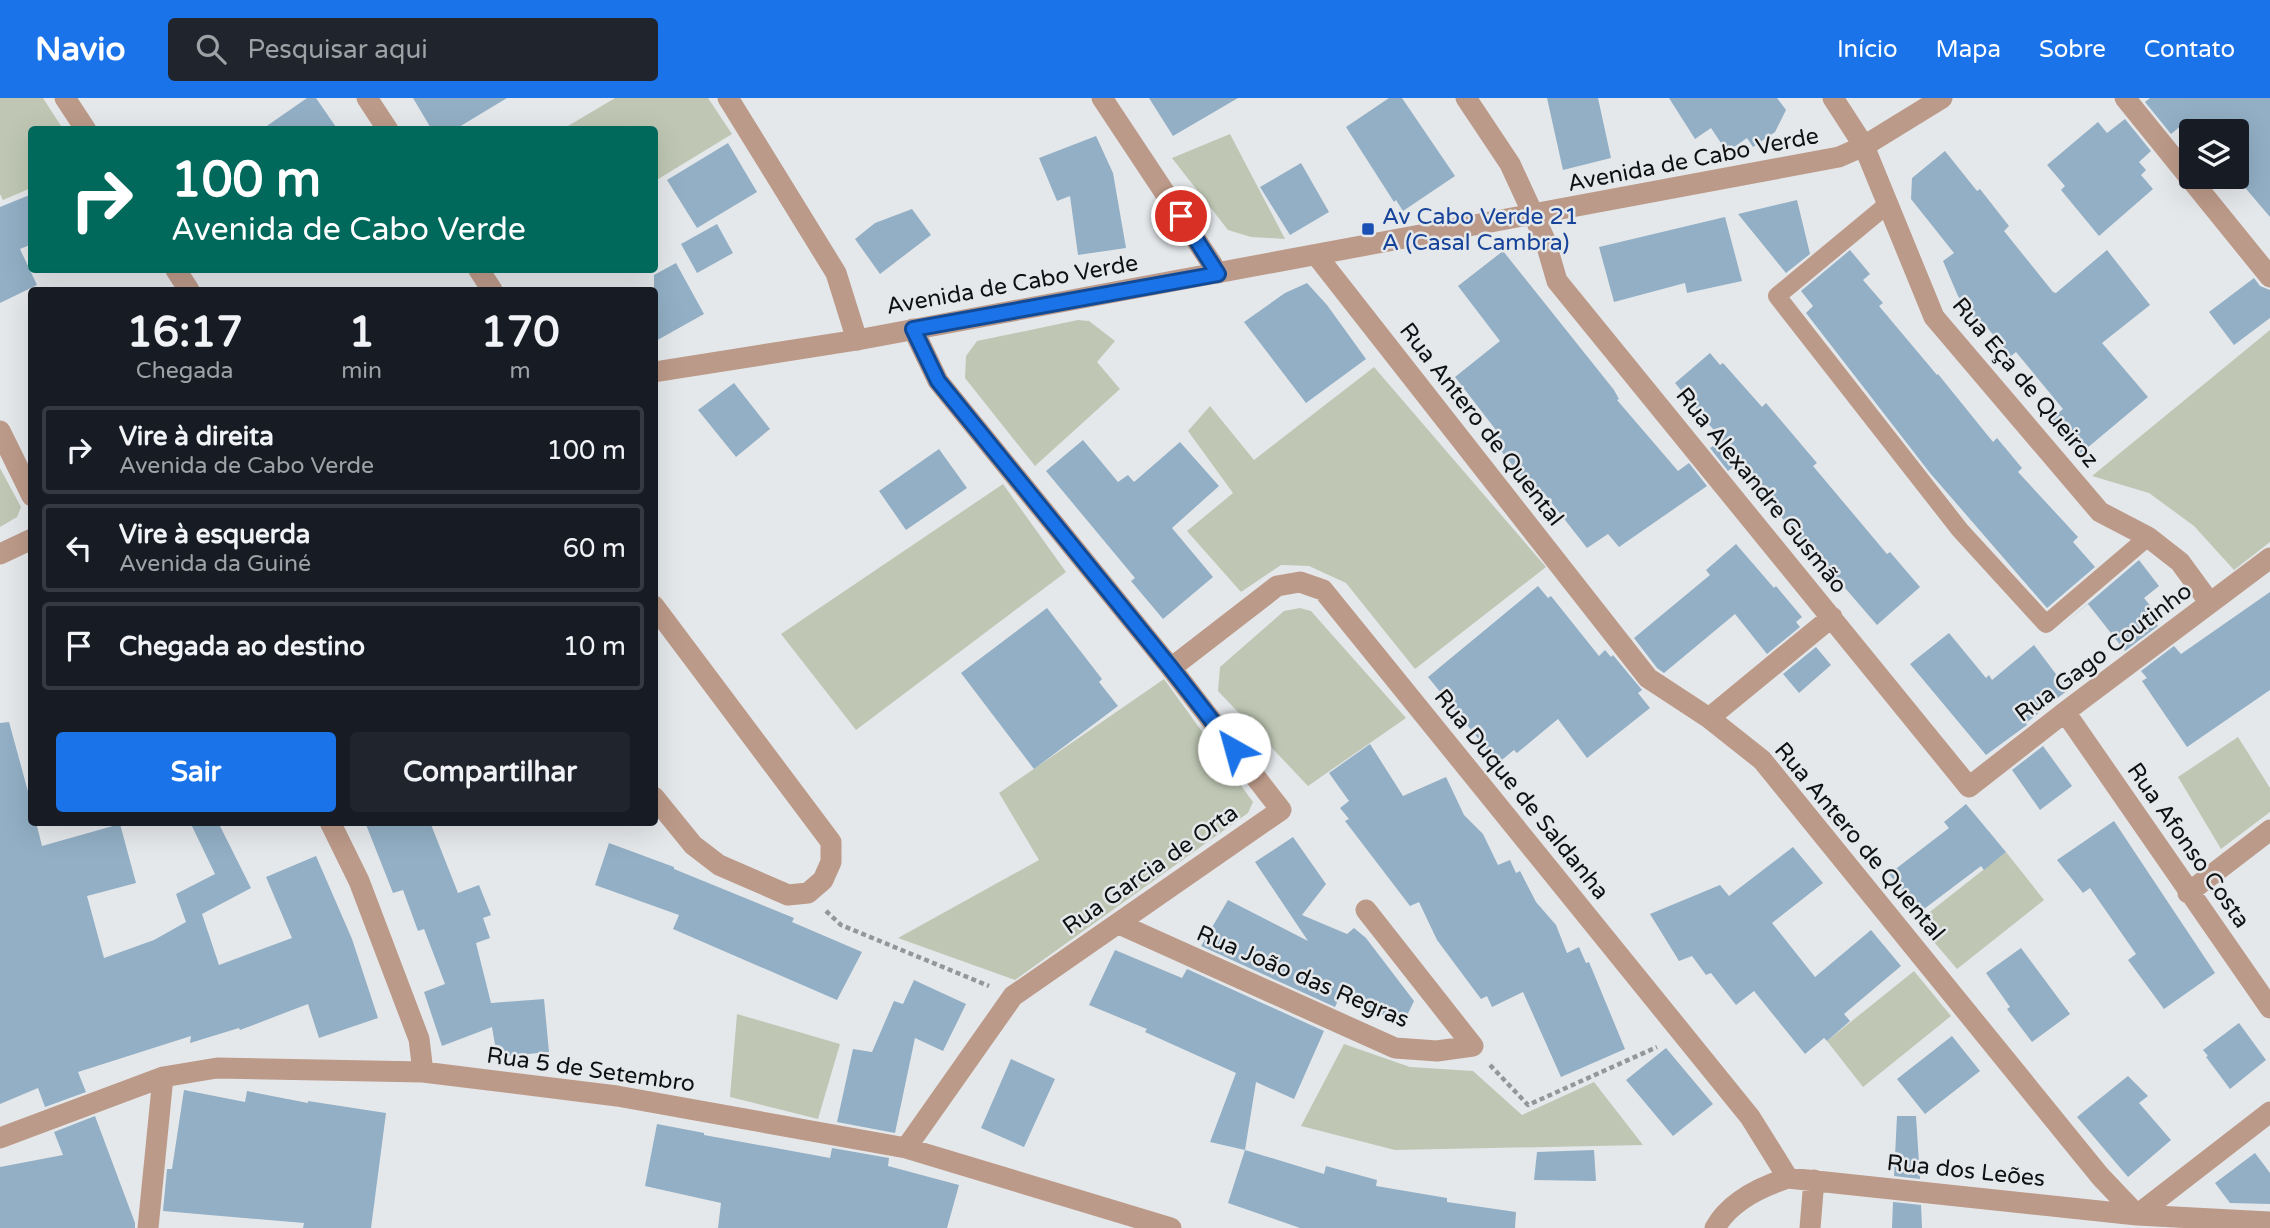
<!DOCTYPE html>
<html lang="pt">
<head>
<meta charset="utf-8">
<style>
	:root { --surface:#171b24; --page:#20242c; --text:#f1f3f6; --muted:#9ea1a6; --line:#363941; --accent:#1a73e8 }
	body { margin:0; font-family:"Varela Round",sans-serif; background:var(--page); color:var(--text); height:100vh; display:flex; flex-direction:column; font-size:26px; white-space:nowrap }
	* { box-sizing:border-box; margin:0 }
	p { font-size:23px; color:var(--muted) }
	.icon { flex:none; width:38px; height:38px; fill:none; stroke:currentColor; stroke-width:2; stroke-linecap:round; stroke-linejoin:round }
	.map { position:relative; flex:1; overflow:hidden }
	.panel { position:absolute; left:28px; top:189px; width:630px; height:539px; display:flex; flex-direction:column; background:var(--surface); border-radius:7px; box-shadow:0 7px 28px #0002 }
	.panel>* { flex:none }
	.hud { position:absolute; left:28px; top:28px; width:630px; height:147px; border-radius:7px; box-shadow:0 7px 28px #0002; background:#00695c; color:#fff; overflow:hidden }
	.tools { position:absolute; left:2179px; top:21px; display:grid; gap:14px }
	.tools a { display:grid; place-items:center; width:70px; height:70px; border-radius:7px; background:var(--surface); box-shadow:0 7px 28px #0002; font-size:35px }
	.pin { position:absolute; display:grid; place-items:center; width:60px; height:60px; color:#fff; margin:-30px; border:4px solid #fff; border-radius:50%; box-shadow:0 2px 7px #0007 }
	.me { position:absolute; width:77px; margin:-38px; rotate:322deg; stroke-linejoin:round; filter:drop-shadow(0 0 5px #0008) }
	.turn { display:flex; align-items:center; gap:24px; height:147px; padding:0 28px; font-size:32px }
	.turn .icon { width:91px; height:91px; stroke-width:2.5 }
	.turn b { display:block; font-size:49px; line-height:60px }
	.eta { display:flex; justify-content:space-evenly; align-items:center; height:119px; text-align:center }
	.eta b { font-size:42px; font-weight:700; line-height:49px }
	.action { display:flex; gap:14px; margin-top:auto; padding:14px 28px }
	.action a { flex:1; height:80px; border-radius:7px; background:var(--accent); color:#fff; font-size:28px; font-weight:700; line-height:80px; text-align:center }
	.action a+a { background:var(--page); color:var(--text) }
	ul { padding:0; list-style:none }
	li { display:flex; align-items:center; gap:21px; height:88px; margin:0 14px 10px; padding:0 14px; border:4px solid var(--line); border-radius:7px }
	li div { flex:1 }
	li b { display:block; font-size:26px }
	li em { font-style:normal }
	header { display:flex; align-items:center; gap:42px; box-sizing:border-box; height:98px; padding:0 35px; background:var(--accent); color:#fff }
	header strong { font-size:33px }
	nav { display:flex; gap:38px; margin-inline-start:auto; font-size:24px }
	.search { width:490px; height:63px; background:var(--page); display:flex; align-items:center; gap:18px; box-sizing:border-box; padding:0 24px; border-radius:7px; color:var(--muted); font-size:26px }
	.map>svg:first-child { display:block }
	.green { fill:#bfc7b4 }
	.building { fill:#92afc5 }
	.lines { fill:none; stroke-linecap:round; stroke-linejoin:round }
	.path { stroke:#949799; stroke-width:4.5; stroke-dasharray:5 3.5; stroke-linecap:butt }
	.service { stroke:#bc9a89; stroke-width:18 }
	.minor { stroke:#bc9a89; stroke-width:21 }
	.tertiary { stroke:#bc9a89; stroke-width:21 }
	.route-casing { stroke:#114b97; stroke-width:18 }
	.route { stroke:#1a73e8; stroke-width:12 }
	.transit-dot { fill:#1a4fb4; stroke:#e5e8eb; stroke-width:2.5 }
	.labels { text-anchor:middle; stroke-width:5; stroke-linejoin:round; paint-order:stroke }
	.street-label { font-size:23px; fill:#0f1011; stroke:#e5e8eb }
	.transit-label { font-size:23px; fill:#164399; stroke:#e5e8eb; text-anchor:start }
</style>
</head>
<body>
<header>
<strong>Navio</strong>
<div class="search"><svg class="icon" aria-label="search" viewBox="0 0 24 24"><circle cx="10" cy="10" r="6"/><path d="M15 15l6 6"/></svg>Pesquisar aqui</div>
<nav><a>Início</a><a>Mapa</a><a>Sobre</a><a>Contato</a></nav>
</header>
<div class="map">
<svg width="2270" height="1130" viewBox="0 0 2270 1130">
	<rect width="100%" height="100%" fill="#e5e8eb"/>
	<path class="green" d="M 0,0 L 43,0 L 63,31 L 32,32 L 31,90 L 3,102 L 0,96 Z
		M 615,0 L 708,0 L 732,36 L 655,83 L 654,32 L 563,31 Z
		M 1230,36 L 1285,141 L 1251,139 L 1228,132 L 1172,60 Z
		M 1078,222 L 1089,223 L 1115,243 L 1097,264 L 1120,291 L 1035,368 L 965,280 L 966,258 L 977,243 Z
		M 2270,232 L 2270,444 L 2234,472 L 2194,428 L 2149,395 L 2092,378 Z
		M 1374,269 L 1546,469 L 1415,571 L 1346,485 L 1309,468 L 1281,467 L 1241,494 L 1187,433 L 1233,395 L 1188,333 L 1210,308 L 1254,362 Z
		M 0,370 L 21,409 L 17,419 L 0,429 Z
		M 1003,386 L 1066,474 L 856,632 L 781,536 Z
		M 1300,510 L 1311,513 L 1406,620 L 1308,688 L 1218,593 L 1220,569 L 1284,513 Z
		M 1164,581 L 1253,704 L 1248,715 L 1015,882 L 898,840 L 1039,762 L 999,695 Z
		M 2238,639 L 2270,690 L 2270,714 L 2221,751 L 2178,679 Z
		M 2006,754 L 2044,802 L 1957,871 L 1917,824 Z
		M 1914,873 L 1951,918 L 1863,989 L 1827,943 Z
		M 737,916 L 840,946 L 818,1021 L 730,999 Z
		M 1344,946 L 1410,969 L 1473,973 L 1522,1017 L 1594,984 L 1643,1047 L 1395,1052 L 1301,1028 Z"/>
	<path class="building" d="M 307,0 L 316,0 L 338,32 L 261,32 Z
		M 413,0 L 507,0 L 454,32 L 432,32 Z
		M 1149,0 L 1238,0 L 1173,38 Z
		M 1389,0 L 1402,0 L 1455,78 L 1403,113 L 1396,102 L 1394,104 L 1346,29 Z
		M 1547,0 L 1598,0 L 1611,60 L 1563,72 Z
		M 1669,0 L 1777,0 L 1786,12 L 1775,34 L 1753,49 L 1747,40 L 1727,54 L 1711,30 L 1695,41 Z
		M 2150,0 L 2270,0 L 2270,119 L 2236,79 L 2236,33 L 2198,33 L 2188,22 L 2171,36 L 2145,4 Z
		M 2125,21 L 2151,53 L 2139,64 L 2146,72 L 2141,77 L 2153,91 L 2099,138 L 2061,92 L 2065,88 L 2047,67 L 2098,24 L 2107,35 Z
		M 1096,38 L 1113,75 L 1126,150 L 1078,157 L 1070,98 L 1057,103 L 1039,60 Z
		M 728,45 L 757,94 L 697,130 L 667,82 Z
		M 1945,53 L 1977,93 L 1980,91 L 2009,128 L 2004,133 L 2053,194 L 2056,195 L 2107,152 L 2150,207 L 2102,245 L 2148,299 L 2080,356 L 2051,321 L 2063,311 L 2016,254 L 2011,258 L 1985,227 L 1981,230 L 1958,198 L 1943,163 L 1954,155 L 1911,101 L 1912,80 Z
		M 1301,65 L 1329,114 L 1290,137 L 1260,89 Z
		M 32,96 L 32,146 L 20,151 L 37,187 L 0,205 L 0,109 Z
		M 1797,102 L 1810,156 L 1786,175 L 1738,116 Z
		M 912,111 L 931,137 L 880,176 L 855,141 L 875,125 Z
		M 1725,119 L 1742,183 L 1687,195 L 1685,185 L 1614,204 L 1599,149 Z
		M 717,126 L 733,155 L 697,175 L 681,146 Z
		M 1850,152 L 1870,176 L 1863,182 L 1883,205 L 1879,208 L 1937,277 L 1938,276 L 1993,344 L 1997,340 L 2022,370 L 2018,374 L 2078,439 L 2073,444 L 2095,469 L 2047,510 L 1930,375 L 1806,215 L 1813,208 L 1801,193 Z
		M 1503,153 L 1614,292 L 1619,301 L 1617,302 L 1678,373 L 1689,365 L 1707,388 L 1619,449 L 1608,436 L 1587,450 L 1544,395 L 1539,398 L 1527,384 L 1526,385 L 1492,341 L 1499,336 L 1455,279 L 1500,243 L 1458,188 Z
		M 676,165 L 704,216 L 654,244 L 654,177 Z
		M 2254,180 L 2260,188 L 2270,192 L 2270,220 L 2234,247 L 2209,214 Z
		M 1307,185 L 1327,207 L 1366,261 L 1306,305 L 1244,224 L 1285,195 Z
		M 1710,255 L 1720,267 L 1723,265 L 1762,309 L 1766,305 L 1817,365 L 1813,368 L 1887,456 L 1890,454 L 1920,489 L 1877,527 L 1820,461 L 1818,463 L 1737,366 L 1728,373 L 1710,350 L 1722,342 L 1675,285 Z
		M 734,285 L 770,331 L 736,359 L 698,312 Z
		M 1083,342 L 1118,384 L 1128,377 L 1134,384 L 1180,344 L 1219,388 L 1172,430 L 1213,479 L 1163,521 L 1131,483 L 1135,480 L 1046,373 Z
		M 939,351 L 967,390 L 906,432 L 879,393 Z
		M 1736,446 L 1774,490 L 1776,488 L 1802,519 L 1796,524 L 1800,529 L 1767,556 L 1735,516 L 1664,575 L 1657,570 L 1634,540 L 1710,477 L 1706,472 Z
		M 2139,462 L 2159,488 L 2144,500 L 2153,511 L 2148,514 L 2158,528 L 2125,553 L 2088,506 L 2063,527 Z
		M 1538,488 L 1548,500 L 1551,498 L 1599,558 L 1605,552 L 1611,559 L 1613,557 L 1642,592 L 1638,595 L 1650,610 L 1587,660 L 1558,621 L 1517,655 L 1514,652 L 1498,665 L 1428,579 Z
		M 2270,494 L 2270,592 L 2187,649 L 2142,583 L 2147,580 L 2141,573 L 2174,548 L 2181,556 Z
		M 1047,510 L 1102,581 L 1099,584 L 1118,608 L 1034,671 L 961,575 Z
		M 1949,535 L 1986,580 L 1989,577 L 1992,582 L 2034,547 L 2068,592 L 2026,625 L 2027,627 L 1986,657 L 1910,566 Z
		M 1816,549 L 1831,567 L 1799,595 L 1783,576 Z
		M 9,624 L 32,708 L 32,724 L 36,724 L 42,748 L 120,726 L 136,785 L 87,798 L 104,860 L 154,842 L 186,824 L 176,796 L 215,776 L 190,724 L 218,724 L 251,790 L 202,816 L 219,867 L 292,840 L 266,779 L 316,758 L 352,841 L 378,920 L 319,940 L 308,906 L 240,932 L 239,930 L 190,945 L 191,938 L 78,974 L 86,994 L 45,1009 L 38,990 L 0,1006 L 0,625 Z
		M 1370,646 L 1403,698 L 1446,679 L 1464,717 L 1483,736 L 1498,767 L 1510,762 L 1516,775 L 1520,773 L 1536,804 L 1556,827 L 1567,855 L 1579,849 L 1586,865 L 1589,864 L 1625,951 L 1561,979 L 1523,894 L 1492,909 L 1487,898 L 1481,901 L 1437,842 L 1419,804 L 1410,808 L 1345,723 L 1349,721 L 1340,710 L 1349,703 L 1329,675 Z
		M 2043,648 L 2072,688 L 2040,712 L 2012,672 Z
		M 1966,706 L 2006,754 L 1984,772 L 1981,768 L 1920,814 L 1889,776 L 1949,730 L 1944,724 Z
		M 2114,723 L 2215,875 L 2164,911 L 2128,862 L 2136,856 L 2090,790 L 2083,795 L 2057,762 Z
		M 365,724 L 430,724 L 458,795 L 479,787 L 491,817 L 483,820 L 490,840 L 476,845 L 491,905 L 544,901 L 549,954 L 497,959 L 492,929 L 442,948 L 424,894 L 445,886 L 424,831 L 418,833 L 403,792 L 393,795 Z
		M 1293,739 L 1326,786 L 1302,817 L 1347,836 L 1354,830 L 1366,840 L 1414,903 L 1403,926 L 1340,898 L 1335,909 L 1201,848 L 1228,802 L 1308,843 L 1255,764 Z
		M 609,745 L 674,769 L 674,771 L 794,820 L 792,824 L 862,854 L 837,902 L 673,831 L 679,817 L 595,787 Z
		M 1793,749 L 1823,785 L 1772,825 L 1815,879 L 1871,832 L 1901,868 L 1844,916 L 1850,923 L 1827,943 L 1824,940 L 1805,956 L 1754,893 L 1736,907 L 1711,875 L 1706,877 L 1692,858 L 1679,863 L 1650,816 L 1720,787 L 1729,798 Z
		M 2021,850 L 2070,916 L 2032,944 L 2007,911 L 2010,909 L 1986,875 Z
		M 1115,852 L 1182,880 L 1187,871 L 1324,933 L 1294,1001 L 1256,984 L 1245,1052 L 1210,1044 L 1236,975 L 1145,934 L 1147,931 L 1089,907 Z
		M 914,882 L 966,906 L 943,953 L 915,940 L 895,1035 L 837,1024 L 853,951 L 872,954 L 894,903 L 903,906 Z
		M 2239,925 L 2266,962 L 2230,991 L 2206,959 L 2208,958 L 2203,952 Z
		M 1952,938 L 1980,973 L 1925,1016 L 1897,981 Z
		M 1666,950 L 1713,1006 L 1673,1038 L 1626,982 Z
		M 1011,961 L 1055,981 L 1024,1049 L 981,1030 Z
		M 2128,978 L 2148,998 L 2139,1005 L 2171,1042 L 2128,1079 L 2077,1019 Z
		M 184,992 L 245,1004 L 247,993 L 308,1005 L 308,1003 L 386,1015 L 371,1130 L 303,1130 L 304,1125 L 163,1113 L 167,1071 L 172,1071 Z
		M 95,1018 L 135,1125 L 135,1130 L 0,1130 L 0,1069 L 63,1057 L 54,1034 Z
		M 1897,1018 L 1916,1018 L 1920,1081 L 1894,1078 Z
		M 657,1026 L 704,1035 L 704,1037 L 830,1060 L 832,1050 L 889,1060 L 888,1068 L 959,1087 L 947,1130 L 718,1130 L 721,1105 L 645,1088 Z
		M 1245,1052 L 1324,1076 L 1326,1068 L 1377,1082 L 1376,1088 L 1447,1100 L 1447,1104 L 1516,1114 L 1515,1130 L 1300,1130 L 1228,1105 Z
		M 1594,1052 L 1596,1083 L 1534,1082 L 1537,1054 Z
		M 2255,1055 L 2270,1075 L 2270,1106 L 2230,1105 L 2215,1085 Z
		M 1893,1104 L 1921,1107 L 1922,1130 L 1892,1130 Z"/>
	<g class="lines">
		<path class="path" d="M 826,813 L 841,827 L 989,888
			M 1490,967 L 1528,1007 L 1657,949"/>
		<path class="service" d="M 1888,106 L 1777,198 L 1960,432 L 2046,526 L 2148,439"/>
		<path class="minor" d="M 65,0 L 86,32
			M 367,0 L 388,32
			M 728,0 L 836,175 L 857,242
			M 1102,0 L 1218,175
			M 1466,0 L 1510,66 L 1545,142 L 1557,183 L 1969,689 L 2065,614 L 2270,460
			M 1833,0 L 1864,48 L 1934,219 L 2100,414 L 2148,439 L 2180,464 L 2210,505
			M 2125,0 L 2270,179
			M 1317,158 L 1648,580 L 1709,620 L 1762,662 L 2100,1078 L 2137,1117
			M 176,172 L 189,192
			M 479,172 L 492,192
			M 0,456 L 32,441
			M 654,508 L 831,744 L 831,764 L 823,782 L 808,795 L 788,797 L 719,767 L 693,747 L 654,699
			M 1171,570 L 1277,488 L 1300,484 L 1323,492 L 1750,1019 L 1788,1080
			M 2065,614 L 2270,910
			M 1709,620 L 1832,519
			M 330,724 L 359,783 L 419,941 L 423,974
			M 2188,795 L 2270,732
			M 1119,826 L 1395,950 L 1437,953 L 1473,948 L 1366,812
			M 0,1040 L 163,979 L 217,970 L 423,974 L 617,998 L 906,1050 L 1171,1130
			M 906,1050 L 1013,898 L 1281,712 L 1171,570 L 938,283 L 913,231
			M 2137,1117 L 2270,1014
			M 148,1130 L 163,979
			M 1715,1130 C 1730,1103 1760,1089 1788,1080 L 2137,1117 L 2270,1124
			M 1810,1130 L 1814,1082"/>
		<path class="tertiary" d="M 654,274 L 857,242 L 1839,59 L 1864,48 L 1942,0
			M 0,333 L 32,398"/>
	</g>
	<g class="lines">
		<g class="route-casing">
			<path id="route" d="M 1181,118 L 1218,176 L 913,231 L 938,283 L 1171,570 L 1234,651"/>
		</g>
		<use href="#route" class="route"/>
	</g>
	<rect class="transit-dot" x="1361" y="124" width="14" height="14" rx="3.5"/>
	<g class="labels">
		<g class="street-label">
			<text transform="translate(1693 61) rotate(-11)" y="8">Avenida de Cabo Verde</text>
			<text transform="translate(1012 186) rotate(-10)" y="8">Avenida de Cabo Verde</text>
			<text transform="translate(2026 284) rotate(50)" y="8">Rua Eça de Queiroz</text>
			<text transform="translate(1482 326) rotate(52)" y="8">Rua Antero de Quental</text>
			<text transform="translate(1762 392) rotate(51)" y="8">Rua Alexandre Gusmão</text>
			<text transform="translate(2103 554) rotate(-37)" y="8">Rua Gago Coutinho</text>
			<text transform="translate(1522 696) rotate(51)" y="8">Rua Duque de Saldanha</text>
			<text transform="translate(1860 743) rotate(50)" y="8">Rua Antero de Quental</text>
			<text transform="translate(2189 747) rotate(55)" y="8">Rua Afonso Costa</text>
			<text transform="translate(1150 771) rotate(-35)" y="8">Rua Garcia de Orta</text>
			<text transform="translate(1303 878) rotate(23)" y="8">Rua João das Regras</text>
			<text transform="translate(591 971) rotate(8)" y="8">Rua 5 de Setembro</text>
			<text transform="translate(1966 1072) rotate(6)" y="8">Rua dos Leões</text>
		</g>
		<g class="transit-label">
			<text x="1382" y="126">Av Cabo Verde 21<tspan x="1382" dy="26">A (Casal Cambra)</tspan></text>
		</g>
	</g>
</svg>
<div class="tools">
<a><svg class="icon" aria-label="layers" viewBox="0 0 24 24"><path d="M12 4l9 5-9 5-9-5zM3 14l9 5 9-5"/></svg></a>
</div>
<div class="pin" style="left:1181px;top:118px;background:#d93025"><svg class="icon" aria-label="arrive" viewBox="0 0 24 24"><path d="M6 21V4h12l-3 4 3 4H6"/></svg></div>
<svg class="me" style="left:1234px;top:651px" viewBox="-20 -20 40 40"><circle r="19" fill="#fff"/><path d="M0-13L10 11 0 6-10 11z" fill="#1a73e8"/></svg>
<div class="hud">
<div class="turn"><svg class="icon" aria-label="right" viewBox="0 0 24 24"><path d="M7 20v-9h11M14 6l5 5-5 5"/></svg><div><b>100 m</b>Avenida de Cabo Verde</div></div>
</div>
<section class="panel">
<div class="eta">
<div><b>16:17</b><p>Chegada</p></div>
<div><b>1</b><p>min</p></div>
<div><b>170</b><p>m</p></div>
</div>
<ul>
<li><svg class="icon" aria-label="right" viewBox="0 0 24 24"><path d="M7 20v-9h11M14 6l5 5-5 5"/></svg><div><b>Vire à direita</b><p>Avenida de Cabo Verde</p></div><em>100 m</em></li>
<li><svg class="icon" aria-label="left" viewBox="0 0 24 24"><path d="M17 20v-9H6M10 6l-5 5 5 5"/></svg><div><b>Vire à esquerda</b><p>Avenida da Guiné</p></div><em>60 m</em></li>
<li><svg class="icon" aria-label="arrive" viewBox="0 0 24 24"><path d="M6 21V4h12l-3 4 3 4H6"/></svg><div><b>Chegada ao destino</b></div><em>10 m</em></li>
</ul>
<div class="action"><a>Sair</a><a>Compartilhar</a></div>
</section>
</div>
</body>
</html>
